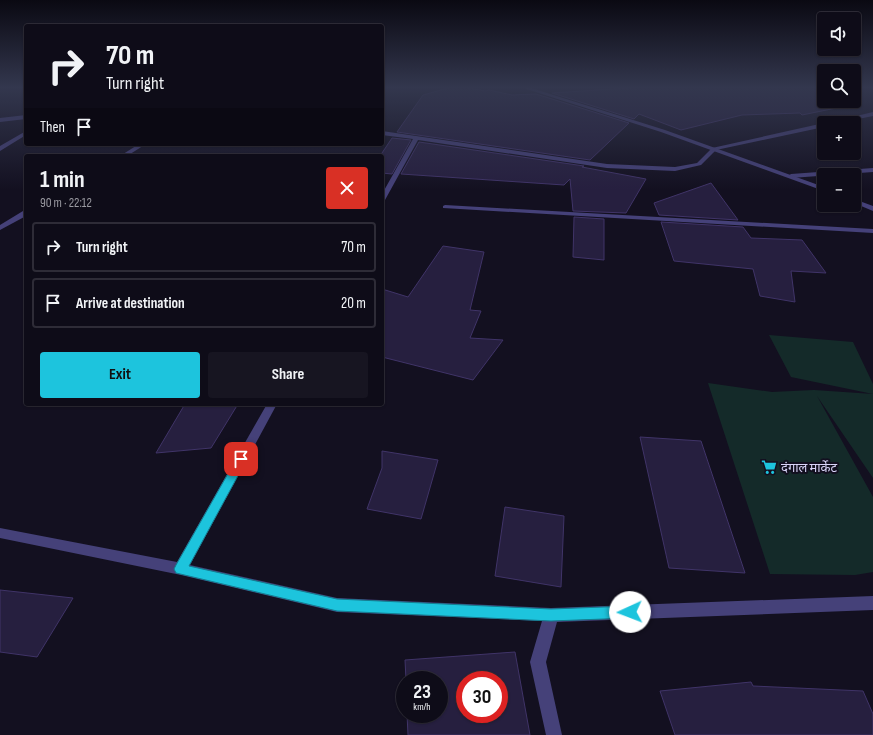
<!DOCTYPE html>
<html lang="en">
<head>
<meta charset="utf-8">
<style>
	:root { --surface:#0e0c18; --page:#171521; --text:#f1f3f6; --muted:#9b9ba2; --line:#2e2c37; --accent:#1dc4dd }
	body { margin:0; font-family:"Sofia Sans Condensed","Noto Sans Devanagari",sans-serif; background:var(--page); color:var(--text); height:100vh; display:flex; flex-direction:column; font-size:15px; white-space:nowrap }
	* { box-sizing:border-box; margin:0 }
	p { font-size:13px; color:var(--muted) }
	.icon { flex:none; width:22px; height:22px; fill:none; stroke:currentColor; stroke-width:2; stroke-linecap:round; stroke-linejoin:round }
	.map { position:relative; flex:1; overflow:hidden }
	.sheet { position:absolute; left:24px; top:154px; width:360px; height:252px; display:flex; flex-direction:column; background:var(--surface); border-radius:4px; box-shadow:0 1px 3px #0004,0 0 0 1px var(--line) }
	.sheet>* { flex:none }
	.banner { position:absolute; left:24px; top:24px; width:360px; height:122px; border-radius:4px; box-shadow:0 1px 3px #0004,0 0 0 1px var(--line); background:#0e0c18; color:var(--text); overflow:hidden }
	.fabs { position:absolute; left:817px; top:12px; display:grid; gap:8px }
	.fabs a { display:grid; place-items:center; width:44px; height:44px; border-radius:4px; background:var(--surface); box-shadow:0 1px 3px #0004,0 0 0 1px var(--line); font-size:20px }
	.speed { position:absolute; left:396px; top:671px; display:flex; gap:8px; font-size:20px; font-weight:700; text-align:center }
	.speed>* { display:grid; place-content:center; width:52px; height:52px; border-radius:50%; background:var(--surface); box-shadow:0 1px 3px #0004,0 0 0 1px var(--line); line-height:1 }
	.speed small { font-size:10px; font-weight:400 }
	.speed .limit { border:6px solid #d22; background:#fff; color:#111 }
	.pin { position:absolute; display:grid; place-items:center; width:34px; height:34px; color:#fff; margin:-17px; border-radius:8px; box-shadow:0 2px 6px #0006 }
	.me { position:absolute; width:44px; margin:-22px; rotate:268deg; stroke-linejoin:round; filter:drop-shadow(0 0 3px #0008) }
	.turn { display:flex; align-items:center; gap:14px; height:84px; padding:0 16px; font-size:18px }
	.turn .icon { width:52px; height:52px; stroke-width:2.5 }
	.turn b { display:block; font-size:28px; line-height:34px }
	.then { display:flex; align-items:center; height:38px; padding:0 16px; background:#0003; gap:8px; font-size:15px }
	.round { display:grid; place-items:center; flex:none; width:42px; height:42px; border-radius:4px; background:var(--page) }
	.summary { display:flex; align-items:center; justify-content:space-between; height:68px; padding:0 16px }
	h1 { font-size:24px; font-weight:700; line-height:30px }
	.primary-button { display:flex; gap:8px; margin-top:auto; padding:8px 16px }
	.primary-button a { flex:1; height:46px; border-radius:4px; background:var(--accent); color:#111; font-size:16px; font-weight:700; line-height:46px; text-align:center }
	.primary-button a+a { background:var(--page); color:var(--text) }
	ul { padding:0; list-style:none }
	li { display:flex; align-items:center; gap:12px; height:50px; margin:0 8px 6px; padding:0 8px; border:2px solid var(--line); border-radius:4px }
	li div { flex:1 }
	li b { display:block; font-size:15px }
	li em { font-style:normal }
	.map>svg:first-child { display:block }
	.green { fill:#142a29 }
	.building { fill:#261f3f; stroke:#403468; fill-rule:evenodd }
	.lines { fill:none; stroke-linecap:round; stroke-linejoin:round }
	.service { fill:#454179; fill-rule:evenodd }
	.minor { fill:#454179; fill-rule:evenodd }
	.tertiary { fill:#454179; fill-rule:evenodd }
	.route { fill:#1dc4dd; stroke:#137f90 }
	.labels { text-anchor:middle; stroke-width:4; stroke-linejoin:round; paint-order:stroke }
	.poi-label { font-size:13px; fill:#dad5f9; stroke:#131020; text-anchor:start }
</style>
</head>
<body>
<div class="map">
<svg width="873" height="735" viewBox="0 0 873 735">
	<rect width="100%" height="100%" fill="#131020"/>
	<path class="green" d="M 769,335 L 853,342 L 873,384 L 873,394 L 791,377 Z
		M 708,383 L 772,392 L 814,390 L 873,394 L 873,478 L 817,396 L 873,497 L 873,572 L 855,575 L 770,574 Z"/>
	<path class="building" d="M 452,87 L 464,87 L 485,91 L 489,90 L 512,95 L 536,94 L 629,123 L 590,160 L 397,132 L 423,95 Z
		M 643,87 L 808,87 L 824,95 L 824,101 L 837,101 L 846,106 L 802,115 L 800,113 L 742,115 L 681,130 L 639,114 L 634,119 L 552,93 Z
		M 392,138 L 411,140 L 392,174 L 382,173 L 382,156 L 380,156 Z
		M 419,142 L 584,166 L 582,167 L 646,179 L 626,213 L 573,211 L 570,179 L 564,185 L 401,174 Z
		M 711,183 L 738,220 L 659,215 L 654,203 Z
		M 574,217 L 604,219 L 604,260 L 573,257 Z
		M 661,222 L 743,227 L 751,238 L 802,240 L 826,273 L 791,271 L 795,302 L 760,296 L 753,269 L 674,261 Z
		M 443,246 L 484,252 L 470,310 L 481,311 L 470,338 L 503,340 L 473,380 L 382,357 L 382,289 L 408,297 Z
		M 185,404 L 238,404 L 211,448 L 156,453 Z
		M 640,437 L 701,441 L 745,573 L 669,568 Z
		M 382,451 L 438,460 L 421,519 L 367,509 L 382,468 Z
		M 505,507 L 564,516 L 561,587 L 495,576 Z
		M 0,590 L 73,598 L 37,657 L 0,652 Z
		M 515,652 L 530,735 L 408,735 L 407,714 L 439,714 L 439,680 L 406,680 L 405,660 ZM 465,680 L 499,680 L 499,714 L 465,714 Z
		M 751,682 L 753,686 L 863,691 L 873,714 L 873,735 L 675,735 L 660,691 Z"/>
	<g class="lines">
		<path class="service" d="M 26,131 L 26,135 L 0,151 L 0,146 Z"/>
		<path class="minor" d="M 870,87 L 873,87 L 873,89 Z
			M 873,112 L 873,116 L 838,123 L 827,123 Z
			M 26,115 L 26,119 L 0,122 L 0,118 Z
			M 824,123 L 824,127 L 716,150 L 701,165 L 675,171 L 607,168 L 418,140 L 385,200 L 382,202 L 382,194 L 413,139 L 382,135 L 382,131 L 607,164 L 675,167 L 697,163 L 712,148 Z
			M 139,144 L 146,144 L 127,156 L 120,156 Z
			M 873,168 L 873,172 L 791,178 L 788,176 L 791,174 Z
			M 445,205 L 873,229 L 873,233 L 443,208 L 443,206 Z
			M 23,211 L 26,211 L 26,216 L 0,230 L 0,225 Z
			M 267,404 L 277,404 L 190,565 L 337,598 L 551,608 L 873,596 L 873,610 L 557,622 L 546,662 L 562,735 L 546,735 L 530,662 L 542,621 L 337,612 L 181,575 L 0,538 L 0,528 L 177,562 Z"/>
		<path class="tertiary" d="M 520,87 L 528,87 L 665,130 L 824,187 L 824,191 L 661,132 Z
			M 854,199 L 873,206 L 873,211 L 854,203 Z"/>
	</g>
	<linearGradient id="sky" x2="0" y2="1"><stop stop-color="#0a0912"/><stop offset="0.46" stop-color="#33374e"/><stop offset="1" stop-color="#33374e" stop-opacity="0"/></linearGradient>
	<rect width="873" height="190" fill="url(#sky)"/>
	<path class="route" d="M 241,455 L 245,456 L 247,459 L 189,566 L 337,599 L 551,609 L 630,606 L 635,608 L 637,612 L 635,616 L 630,618 L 551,621 L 337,611 L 176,573 L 174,569 L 176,565 L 238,456 Z"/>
	<defs>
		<g id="supermarket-bare" transform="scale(1.2)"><path d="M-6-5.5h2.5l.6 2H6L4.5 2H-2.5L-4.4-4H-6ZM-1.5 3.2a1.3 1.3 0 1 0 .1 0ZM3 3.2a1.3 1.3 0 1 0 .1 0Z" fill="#1dc4dd" stroke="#131020" stroke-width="2.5" paint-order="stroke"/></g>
	</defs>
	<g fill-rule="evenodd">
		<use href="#supermarket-bare" x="769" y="467"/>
	</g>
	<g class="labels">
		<g class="poi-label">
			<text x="781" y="472">दंगाल मार्केट</text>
		</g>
	</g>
</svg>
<div class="fabs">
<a><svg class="icon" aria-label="sound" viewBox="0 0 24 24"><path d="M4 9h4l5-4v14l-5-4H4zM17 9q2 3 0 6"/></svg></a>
<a><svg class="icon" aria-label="search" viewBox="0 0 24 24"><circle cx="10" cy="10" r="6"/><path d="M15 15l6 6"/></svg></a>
<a>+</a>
<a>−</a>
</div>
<div class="speed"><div>23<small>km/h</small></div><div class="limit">30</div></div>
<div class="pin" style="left:241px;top:459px;background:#d93025"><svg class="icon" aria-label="arrive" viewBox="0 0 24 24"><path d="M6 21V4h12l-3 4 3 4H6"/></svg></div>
<svg class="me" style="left:630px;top:612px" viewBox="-20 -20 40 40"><circle r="19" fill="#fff"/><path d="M0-13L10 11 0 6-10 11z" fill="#1dc4dd"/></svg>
<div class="banner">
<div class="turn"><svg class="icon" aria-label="right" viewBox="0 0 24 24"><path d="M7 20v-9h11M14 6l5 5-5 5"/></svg><div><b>70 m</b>Turn right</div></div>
<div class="then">Then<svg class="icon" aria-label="arrive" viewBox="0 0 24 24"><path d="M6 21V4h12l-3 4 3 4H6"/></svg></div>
</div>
<section class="sheet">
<div class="summary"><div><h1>1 min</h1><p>90 m · 22:12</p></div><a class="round" style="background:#d93025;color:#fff"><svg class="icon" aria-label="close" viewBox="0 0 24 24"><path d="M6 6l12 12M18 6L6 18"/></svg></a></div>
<ul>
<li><svg class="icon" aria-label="right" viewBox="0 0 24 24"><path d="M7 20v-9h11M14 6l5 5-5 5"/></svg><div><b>Turn right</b></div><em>70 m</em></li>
<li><svg class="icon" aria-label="arrive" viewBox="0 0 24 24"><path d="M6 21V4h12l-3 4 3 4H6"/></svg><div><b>Arrive at destination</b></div><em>20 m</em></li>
</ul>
<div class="primary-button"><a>Exit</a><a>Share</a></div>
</section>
</div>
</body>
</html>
